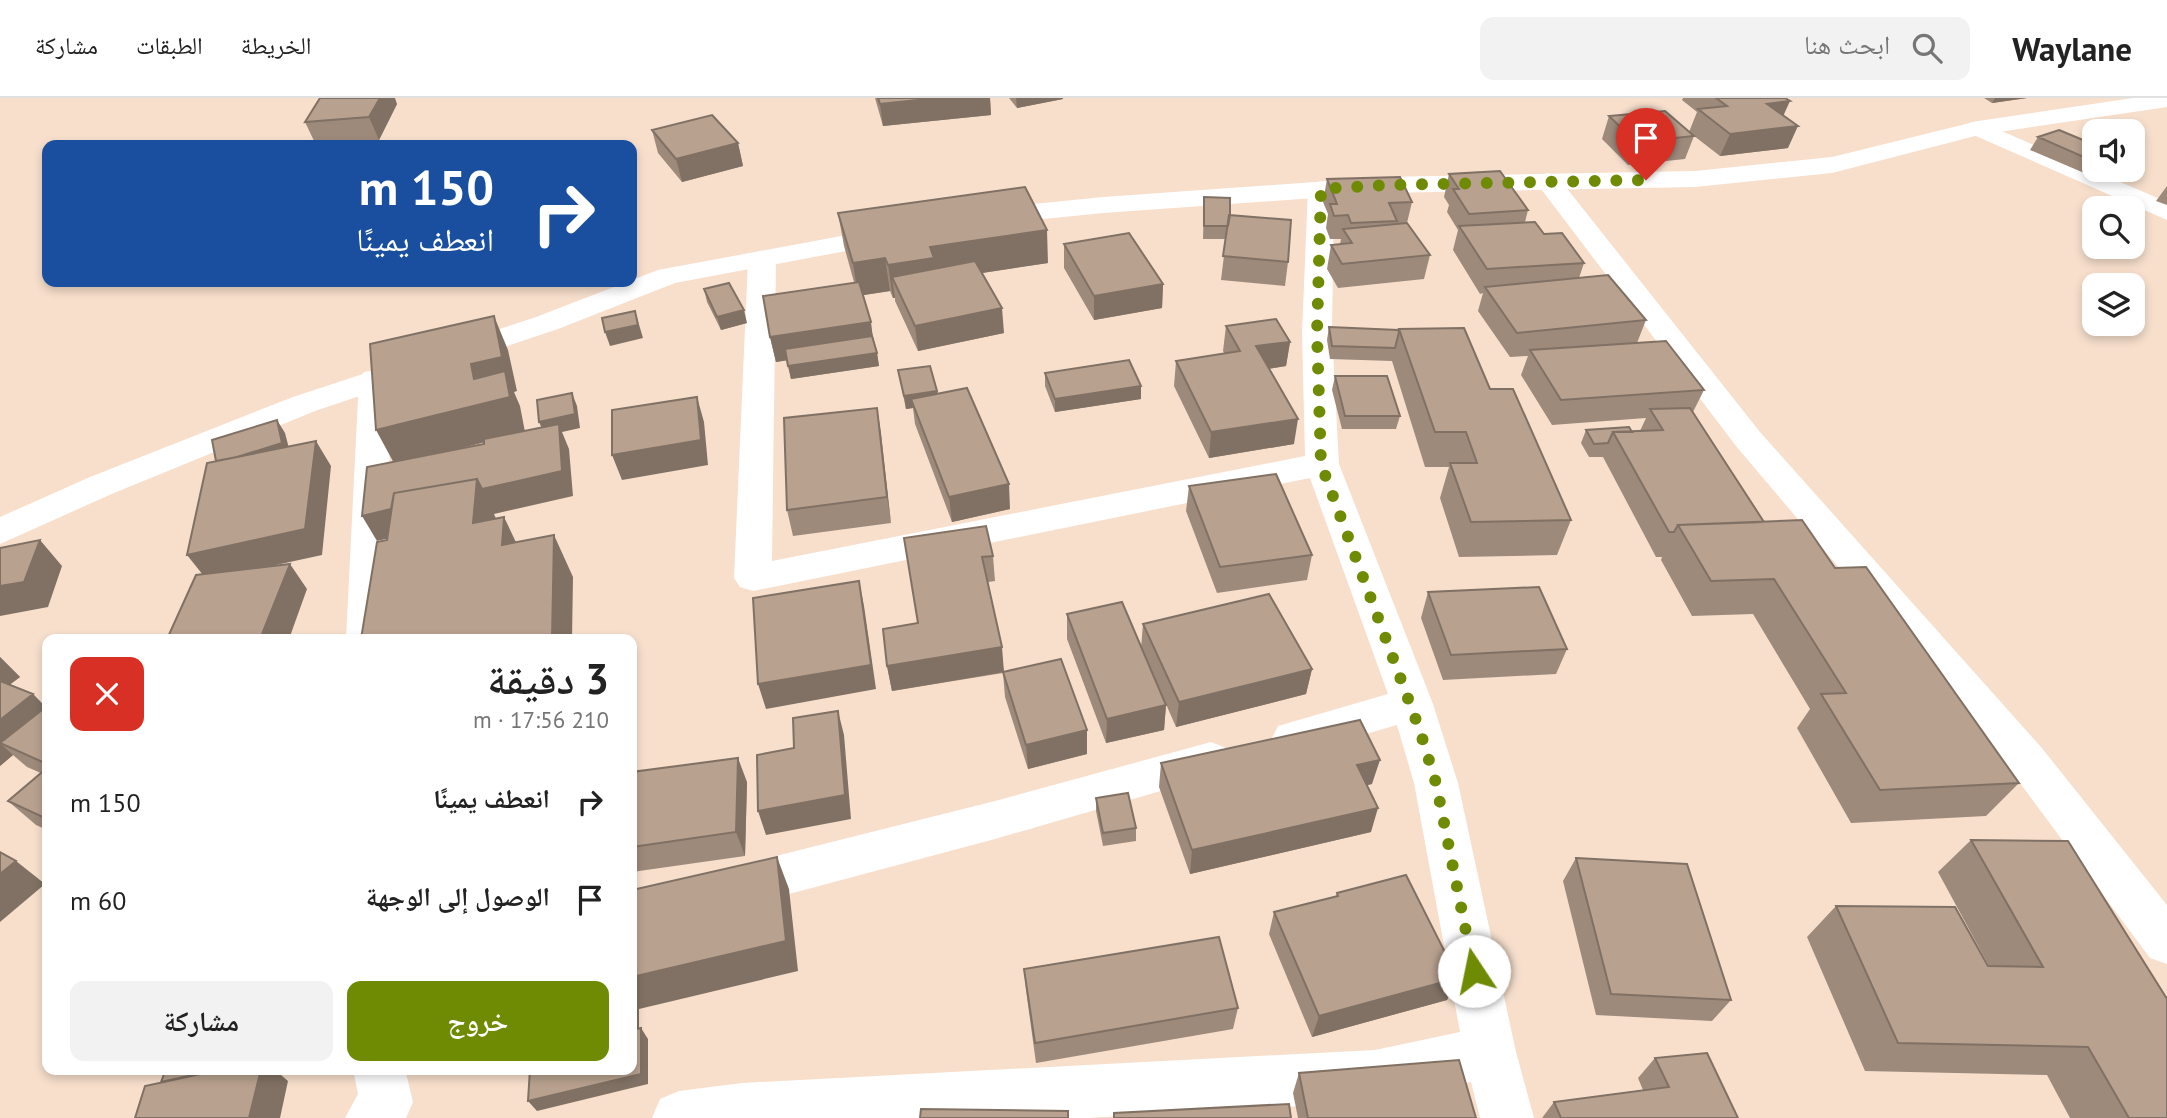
<!DOCTYPE html>
<html lang="ar">
<head>
<meta charset="utf-8">
<style>
	:root { --surface:#fff; --page:#f2f2f2; --text:#222; --muted:#767676; --line:#e0e0e0; --accent:#6f8b04 }
	body { margin:0; font-family:"PT Sans","Noto Naskh Arabic",sans-serif; background:var(--page); color:var(--text); direction:rtl; height:100vh; display:flex; flex-direction:column; font-size:26px; white-space:nowrap }
	* { box-sizing:border-box; margin:0 }
	p { font-size:23px; color:var(--muted) }
	.icon { flex:none; width:38px; height:38px; fill:none; stroke:currentColor; stroke-width:2; stroke-linecap:round; stroke-linejoin:round }
	.map { position:relative; flex:1; overflow:hidden; direction:ltr }
	.panel { position:absolute; left:42px; top:536px; width:595px; height:441px; display:flex; flex-direction:column; background:var(--surface); border-radius:14px; box-shadow:0 4px 10px #0003; direction:rtl }
	.panel>* { flex:none }
	.top-card { position:absolute; left:42px; top:42px; width:595px; height:147px; border-radius:14px; box-shadow:0 4px 10px #0003; direction:rtl; background:#1a4fa0; color:#fff; overflow:hidden }
	.controls { position:absolute; left:2082px; top:21px; display:grid; gap:14px }
	.controls a { display:grid; place-items:center; width:63px; height:63px; border-radius:14px; background:var(--surface); box-shadow:0 4px 10px #0003; font-size:35px }
	.pin { position:absolute; display:grid; place-items:center; width:60px; height:60px; color:#fff; margin:-72px -30px; border-radius:50% 50% 50% 0; rotate:-45deg; box-shadow:0 0 7px #0007 }
	.pin .icon { rotate:45deg }
	.me { position:absolute; width:77px; margin:-38px; rotate:349deg; stroke-linejoin:round; filter:drop-shadow(0 0 5px #0008) }
	.turn { display:flex; align-items:center; gap:24px; height:147px; padding:0 28px; font-size:32px }
	.turn .icon { width:91px; height:91px; stroke-width:2.5 }
	.turn b { display:block; font-size:49px; line-height:60px }
	.round { display:grid; place-items:center; flex:none; width:74px; height:74px; border-radius:14px; background:var(--page) }
	.head { display:flex; align-items:center; justify-content:space-between; height:119px; padding:0 28px }
	h1 { font-size:42px; font-weight:600; line-height:52px }
	.action { display:flex; gap:14px; margin-top:auto; padding:14px 28px }
	.action a { flex:1; height:80px; border-radius:14px; background:var(--accent); color:#fff; font-size:28px; font-weight:600; line-height:80px; text-align:center }
	.action a+a { background:var(--page); color:var(--text) }
	ul { padding:0; list-style:none }
	li { display:flex; align-items:center; gap:21px; height:98px; padding:0 28px }
	li div { flex:1 }
	li b { display:block; font-size:26px }
	li em { font-style:normal }
	header { display:flex; align-items:center; gap:42px; box-sizing:border-box; height:98px; padding:0 35px; background:var(--surface); border-bottom:2px solid var(--line) }
	header strong { font-size:33px }
	nav { display:flex; gap:38px; margin-inline-start:auto; font-size:24px }
	.search { width:490px; height:63px; background:var(--page); display:flex; align-items:center; gap:18px; box-sizing:border-box; padding:0 24px; border-radius:14px; color:var(--muted); font-size:26px }
	.map>svg:first-child { display:block }
	.lines { fill:none; stroke-linecap:round; stroke-linejoin:round }
	.street { fill:#fff; fill-rule:evenodd }
	.secondary { fill:#fff; fill-rule:evenodd }
	.wall { fill:#9e8a7b }
	.shaded-wall { fill:#817164 }
	.building { fill:#b8a18f; stroke:#817164; stroke-width:2 }
	.route { stroke:#6f8b04; stroke-width:12; stroke-dasharray:0 21.6 }
</style>
</head>
<body>
<header>
<strong>Waylane</strong>
<div class="search"><svg class="icon" aria-label="search" viewBox="0 0 24 24"><circle cx="10" cy="10" r="6"/><path d="M15 15l6 6"/></svg>ابحث هنا</div>
<nav><a>الخريطة</a><a>الطبقات</a><a>مشاركة</a></nav>
</header>
<div class="map">
<svg width="2167" height="1020" viewBox="0 0 2167 1020">
	<rect width="100%" height="100%" fill="#f7dfcc"/>
	<g class="lines">
		<path class="street" d="M 1978,23 L 2167,104 L 2167,122 L 1969,35 L 1966,30 L 1969,25 Z
			M 1548,75 L 1557,78 L 1760,334 L 2041,649 L 2167,807 L 2167,866 L 2150,860 L 2011,673 L 1736,348 L 1535,83 L 1539,78 Z
			M 1321,83 L 1330,86 L 1334,91 L 1332,235 L 1339,366 L 1433,606 L 1458,685 L 1516,954 L 1534,1020 L 1480,1020 L 1471,984 L 1375,1004 L 1087,1020 L 652,1020 L 660,1001 L 679,993 L 742,985 L 1375,952 L 1460,934 L 1414,685 L 1397,627 L 1293,657 L 1278,652 L 1272,640 L 1278,628 L 1388,596 L 1310,380 L 753,493 L 740,489 L 734,480 L 748,162 L 752,156 L 762,154 L 772,156 L 776,162 L 772,463 L 1305,358 L 1302,235 L 1308,91 L 1312,86 Z
			M 375,272 L 386,274 L 391,281 L 386,541 L 346,541 L 359,281 L 364,274 Z
			M 1211,644 L 1226,650 L 1233,662 L 1226,674 L 995,741 L 632,838 L 632,794 L 995,703 Z
			M 353,971 L 405,971 L 413,1004 L 406,1020 L 345,1020 L 358,996 Z"/>
		<path class="secondary" d="M 2133,0 L 2167,0 L 2167,9 L 1979,37 L 1832,75 L 1695,89 L 1385,95 L 1103,115 L 985,127 L 976,125 L 972,119 L 976,113 L 985,111 L 1103,99 L 1385,79 L 1695,73 L 1832,59 L 1978,23 Z
			M 895,128 L 905,130 L 909,136 L 905,142 L 675,185 L 558,231 L 315,313 L 114,395 L 0,446 L 0,419 L 90,379 L 293,299 L 536,219 L 658,172 Z"/>
	</g>
	<path class="wall" d="M 875,0 L 990,0 L 991,17 L 883,28 Z
		M 1009,0 L 1063,0 L 1063,1 L 1017,10 Z
		M 1683,0 L 1785,0 L 1784,17 L 1788,50 L 1720,58 L 1689,34 L 1697,14 L 1682,2 Z
		M 1984,0 L 2027,0 L 1992,5 Z
		M 397,6 L 379,42 L 316,47 L 305,24 Z
		M 1609,18 L 1694,38 L 1685,61 L 1628,67 L 1602,41 Z
		M 652,32 L 738,45 L 743,68 L 682,84 L 658,55 Z
		M 2038,39 L 2095,47 L 2095,72 L 2116,72 L 2096,80 L 2030,52 Z
		M 1449,76 L 1528,112 L 1525,124 L 1544,136 L 1584,165 L 1579,180 L 1646,222 L 1637,245 L 1704,292 L 1693,314 L 1764,424 L 1835,470 L 2019,685 L 1986,718 L 1851,725 L 1797,630 L 1810,611 L 1753,516 L 1692,518 L 1661,462 L 1662,459 L 1656,459 L 1603,359 L 1589,359 L 1581,345 L 1586,332 L 1640,333 L 1646,320 L 1552,327 L 1521,277 L 1528,258 L 1510,259 L 1478,213 L 1483,195 L 1480,196 L 1453,152 L 1458,132 L 1447,114 L 1449,107 L 1444,99 Z
		M 1327,81 L 1412,104 L 1407,125 L 1430,157 L 1424,181 L 1338,190 L 1327,171 L 1331,147 L 1340,146 L 1341,141 L 1330,141 L 1326,130 L 1328,116 L 1323,104 Z
		M 2167,88 L 2167,107 L 2156,103 Z
		M 1204,99 L 1230,117 L 1288,164 L 1285,188 L 1221,182 L 1226,141 L 1203,141 Z
		M 838,115 L 1048,165 L 982,175 L 1004,235 L 918,253 L 895,203 L 895,200 L 893,200 L 890,193 L 863,197 L 877,255 L 879,268 L 791,281 L 787,262 L 776,264 L 770,239 L 854,184 L 844,148 Z
		M 1064,146 L 1163,186 L 1162,210 L 1094,222 L 1064,170 Z
		M 704,191 L 747,225 L 721,232 L 707,204 Z
		M 1226,228 L 1290,244 L 1286,268 L 1269,271 L 1294,346 L 1209,360 L 1174,288 L 1176,263 L 1225,256 L 1223,253 Z
		M 1329,229 L 1399,234 L 1399,231 L 1490,291 L 1571,422 L 1557,457 L 1459,459 L 1440,400 L 1449,369 L 1425,369 L 1392,263 L 1330,261 L 1327,242 Z
		M 898,272 L 937,293 L 938,295 L 1010,411 L 952,424 L 915,326 L 913,310 L 906,311 Z
		M 1045,275 L 1141,288 L 1141,301 L 1055,314 L 1045,288 Z
		M 1335,278 L 1400,318 L 1396,331 L 1342,331 L 1332,292 Z
		M 877,310 L 891,425 L 793,438 L 787,412 Z
		M 1189,388 L 1312,457 L 1307,482 L 1217,495 L 1186,413 Z
		M 904,440 L 993,458 L 995,483 L 988,484 L 1004,574 L 1087,632 L 1087,656 L 1028,671 L 1005,599 L 1003,575 L 892,593 L 887,568 L 918,525 Z
		M 1428,494 L 1567,551 L 1556,576 L 1443,582 L 1421,520 Z
		M 1067,516 L 1141,550 L 1143,526 L 1312,571 L 1306,596 L 1176,629 L 1144,556 L 1166,607 L 1164,632 L 1106,645 L 1067,541 Z
		M 0,559 L 20,579 L 9,587 L 33,596 L 46,609 L 47,608 L 47,732 L 36,727 L 8,703 L 41,675 L 27,669 L 13,657 L 0,668 Z
		M 1161,665 L 1372,686 L 1367,687 L 1371,734 L 1190,776 L 1159,689 Z
		M 632,674 L 747,684 L 745,758 L 632,774 Z
		M 1096,700 L 1136,730 L 1136,743 L 1103,748 L 1096,713 Z
		M 1971,742 L 2167,1020 L 2070,1020 L 2047,977 L 1865,973 L 1807,839 L 1836,808 L 1989,868 L 1938,774 Z
		M 1576,760 L 1731,902 L 1712,923 L 1596,917 L 1563,783 Z
		M 1337,795 L 1458,880 L 1447,902 L 1312,939 L 1269,836 L 1274,814 L 1336,798 Z
		M 1024,871 L 1238,910 L 1233,931 L 1036,965 L 1026,892 Z
		M 1655,960 L 1738,1020 L 1542,1020 L 1554,1004 L 1643,992 L 1638,980 Z
		M 1299,975 L 1476,1020 L 1298,1020 L 1293,995 Z"/>
	<path class="shaded-wall" d="M 380,0 L 395,0 L 397,6 L 379,42 L 369,19 Z
		M 937,0 L 990,0 L 991,17 L 883,28 L 880,6 Z
		M 1016,0 L 1063,0 L 1063,1 L 1017,10 Z
		M 1995,0 L 2027,0 L 1992,5 Z
		M 1790,3 L 1780,25 L 1767,6 Z
		M 1798,28 L 1788,50 L 1720,58 L 1730,36 Z
		M 738,45 L 743,68 L 682,84 L 676,61 Z
		M 2101,72 L 2116,72 L 2096,80 Z
		M 1047,132 L 1048,165 L 936,182 L 892,179 L 895,200 L 893,200 L 888,167 L 930,149 Z
		M 885,160 L 890,193 L 858,198 L 853,165 Z
		M 1163,186 L 1162,210 L 1094,222 L 1094,198 Z
		M 1002,210 L 1004,235 L 918,253 L 915,228 Z
		M 744,212 L 747,225 L 721,232 L 717,219 Z
		M 635,213 L 643,240 L 610,248 L 605,234 Z
		M 494,218 L 508,252 L 517,293 L 514,294 L 520,308 L 525,334 L 395,367 L 376,332 L 471,266 Z
		M 871,224 L 874,249 L 776,264 L 770,239 Z
		M 1290,244 L 1286,268 L 1253,273 L 1256,248 Z
		M 877,255 L 879,268 L 791,281 L 788,268 Z
		M 1141,288 L 1141,301 L 1055,314 L 1055,301 Z
		M 937,293 L 939,306 L 911,301 L 913,310 L 906,311 L 904,298 Z
		M 572,295 L 577,308 L 580,330 L 562,334 L 569,351 L 573,398 L 494,416 L 497,423 L 473,425 L 473,421 L 377,443 L 362,418 L 477,381 L 545,337 L 539,324 Z
		M 697,299 L 704,324 L 708,367 L 622,382 L 612,357 Z
		M 877,310 L 881,335 L 891,425 L 887,399 Z
		M 1298,321 L 1294,346 L 1209,360 L 1211,334 Z
		M 277,322 L 285,335 L 291,358 L 226,379 Z
		M 316,343 L 331,368 L 322,457 L 207,482 L 187,457 Z
		M 1009,386 L 1010,411 L 952,424 L 949,399 Z
		M 504,419 L 524,461 L 502,447 Z
		M 554,437 L 573,479 L 572,541 L 552,541 Z
		M 40,442 L 62,468 L 48,509 L 0,518 L 0,488 Z
		M 290,466 L 307,491 L 289,541 L 260,541 Z
		M 859,483 L 864,508 L 876,591 L 766,611 L 758,586 Z
		M 1002,549 L 1004,574 L 892,593 L 887,568 Z
		M 0,559 L 20,579 L 0,594 Z
		M 1312,571 L 1306,596 L 1176,629 L 1179,604 Z
		M 33,596 L 47,611 L 0,645 L 13,657 L 0,668 L 0,622 Z
		M 1166,607 L 1164,632 L 1106,645 L 1107,621 Z
		M 838,613 L 844,637 L 851,721 L 766,737 L 758,713 Z
		M 1087,632 L 1087,656 L 1028,671 L 1026,647 Z
		M 738,660 L 747,684 L 745,758 L 736,734 Z
		M 1380,662 L 1372,686 L 1350,691 L 1357,667 Z
		M 1378,710 L 1371,734 L 1190,776 L 1192,752 Z
		M 777,759 L 789,791 L 798,873 L 639,911 L 639,937 L 632,939 L 632,879 Z
		M 16,763 L 45,786 L 0,824 L 0,776 Z
		M 1458,880 L 1447,902 L 1312,939 L 1319,918 Z
		M 641,930 L 648,941 L 648,986 L 537,1013 L 528,1003 Z
		M 261,971 L 274,971 L 288,983 L 280,1020 L 249,1020 Z"/>
	<path class="building" d="M 320,0 L 380,0 L 369,19 L 305,24 Z
		M 878,0 L 937,0 L 880,6 Z
		M 1716,0 L 1785,0 L 1790,3 L 1767,6 L 1798,28 L 1730,36 L 1698,11 L 1727,8 Z
		M 1665,13 L 1694,38 L 1636,44 L 1609,18 Z
		M 712,17 L 738,45 L 676,61 L 652,32 Z
		M 2059,32 L 2095,47 L 2095,64 L 2038,39 Z
		M 1500,73 L 1528,112 L 1469,116 L 1453,91 L 1459,91 L 1449,76 Z
		M 1400,79 L 1412,104 L 1389,105 L 1397,123 L 1351,125 L 1348,117 L 1334,118 L 1330,106 L 1337,106 L 1327,81 Z
		M 1025,89 L 1047,132 L 930,149 L 934,160 L 888,167 L 885,160 L 853,165 L 838,115 Z
		M 1204,99 L 1230,100 L 1230,117 L 1228,128 L 1204,128 Z
		M 1229,117 L 1291,122 L 1288,164 L 1223,158 Z
		M 1535,124 L 1544,136 L 1562,135 L 1584,165 L 1487,171 L 1459,128 Z
		M 1407,125 L 1430,157 L 1342,166 L 1331,147 L 1352,145 L 1343,131 Z
		M 1129,135 L 1163,186 L 1094,198 L 1064,146 Z
		M 975,163 L 1002,210 L 915,228 L 892,179 Z
		M 1608,177 L 1646,222 L 1517,235 L 1485,189 Z
		M 859,184 L 871,224 L 770,239 L 763,198 Z
		M 729,185 L 744,212 L 717,219 L 704,191 Z
		M 635,213 L 638,227 L 605,234 L 602,220 Z
		M 494,218 L 502,259 L 471,266 L 474,281 L 505,273 L 510,299 L 376,332 L 370,246 Z
		M 1276,221 L 1290,244 L 1256,248 L 1298,321 L 1211,334 L 1176,263 L 1240,253 L 1226,228 Z
		M 1329,229 L 1398,232 L 1399,234 L 1395,250 L 1332,248 Z
		M 1464,230 L 1490,291 L 1513,291 L 1571,422 L 1471,424 L 1450,365 L 1477,365 L 1466,334 L 1435,334 L 1399,231 Z
		M 872,238 L 877,255 L 788,268 L 785,251 Z
		M 1666,243 L 1704,292 L 1561,302 L 1530,252 Z
		M 1129,262 L 1141,288 L 1055,301 L 1045,275 Z
		M 930,268 L 937,293 L 904,298 L 898,272 Z
		M 1335,278 L 1387,278 L 1400,318 L 1345,318 Z
		M 967,290 L 1009,386 L 949,399 L 911,301 Z
		M 572,295 L 575,316 L 539,324 L 537,302 Z
		M 697,299 L 701,342 L 612,357 L 612,312 Z
		M 877,310 L 887,399 L 787,412 L 784,320 Z
		M 1690,310 L 1764,424 L 1678,427 L 1674,434 L 1669,434 L 1613,334 L 1663,332 L 1650,311 Z
		M 277,322 L 282,345 L 237,359 L 216,363 L 212,342 Z
		M 559,326 L 562,373 L 482,391 L 477,381 L 394,395 L 391,411 L 362,418 L 367,369 L 484,346 L 484,341 Z
		M 1629,329 L 1632,334 L 1613,334 L 1608,345 L 1594,346 L 1586,332 Z
		M 316,343 L 305,431 L 187,457 L 207,365 Z
		M 1276,376 L 1312,457 L 1220,469 L 1189,388 Z
		M 477,381 L 473,425 L 504,419 L 502,447 L 554,437 L 552,541 L 361,541 L 377,444 L 387,442 L 394,395 Z
		M 1802,422 L 1835,470 L 1866,469 L 2019,685 L 1880,692 L 1821,596 L 1846,595 L 1774,481 L 1711,483 L 1678,427 Z
		M 986,428 L 993,458 L 982,459 L 1002,549 L 887,568 L 883,531 L 918,525 L 904,440 Z
		M 40,442 L 24,484 L 0,488 L 0,450 Z
		M 290,466 L 260,541 L 167,541 L 196,477 Z
		M 859,483 L 871,567 L 758,586 L 753,500 Z
		M 1539,489 L 1567,551 L 1451,557 L 1428,494 Z
		M 1269,496 L 1312,571 L 1179,604 L 1143,526 Z
		M 1122,504 L 1166,607 L 1107,621 L 1067,516 Z
		M 1061,561 L 1087,632 L 1026,647 L 1003,574 Z
		M 0,583 L 33,596 L 0,622 Z
		M 47,608 L 47,666 L 0,645 Z
		M 838,613 L 845,697 L 758,713 L 757,657 L 794,650 L 793,620 Z
		M 1360,622 L 1380,662 L 1357,667 L 1378,710 L 1192,752 L 1161,665 Z
		M 738,660 L 736,734 L 632,749 L 632,674 Z
		M 47,670 L 47,721 L 8,703 Z
		M 1128,695 L 1136,730 L 1103,735 L 1096,700 Z
		M 1971,742 L 2068,743 L 2167,901 L 2167,1020 L 2129,1020 L 2088,949 L 1898,945 L 1836,808 L 1955,809 L 1988,868 L 2043,869 Z
		M 0,754 L 16,763 L 0,776 Z
		M 777,759 L 786,843 L 632,879 L 632,792 Z
		M 1576,760 L 1687,766 L 1731,902 L 1611,896 Z
		M 1406,777 L 1458,880 L 1319,918 L 1274,814 L 1338,798 L 1337,795 Z
		M 1219,839 L 1238,910 L 1035,945 L 1024,871 Z
		M 641,930 L 641,976 L 528,1003 L 530,971 L 632,971 L 632,932 Z
		M 1707,955 L 1738,1020 L 1561,1020 L 1554,1004 L 1669,989 L 1655,960 Z
		M 1459,962 L 1476,1020 L 1308,1020 L 1299,975 Z
		M 166,971 L 220,971 L 161,984 Z
		M 224,971 L 261,971 L 249,1020 L 135,1020 L 145,988 Z
		M 1289,1006 L 1291,1020 L 1114,1020 L 1114,1015 Z
		M 921,1011 L 1068,1013 L 1068,1020 L 920,1020 Z"/>
	<g class="lines">
		<path class="route" d="M 1474,873 L 1436,685 L 1420,633 L 1321,366 L 1317,235 L 1321,91 L 1385,87 L 1646,82"/>
	</g>
</svg>
<div class="controls">
<a><svg class="icon" aria-label="sound" viewBox="0 0 24 24"><path d="M4 9h4l5-4v14l-5-4H4zM17 9q2 3 0 6"/></svg></a>
<a><svg class="icon" aria-label="search" viewBox="0 0 24 24"><circle cx="10" cy="10" r="6"/><path d="M15 15l6 6"/></svg></a>
<a><svg class="icon" aria-label="layers" viewBox="0 0 24 24"><path d="M12 4l9 5-9 5-9-5zM3 14l9 5 9-5"/></svg></a>
</div>
<div class="pin" style="left:1646px;top:82px;background:#d93025"><svg class="icon" aria-label="arrive" viewBox="0 0 24 24"><path d="M6 21V4h12l-3 4 3 4H6"/></svg></div>
<svg class="me" style="left:1474px;top:873px" viewBox="-20 -20 40 40"><circle r="19" fill="#fff"/><path d="M0-13L10 11 0 6-10 11z" fill="#6f8b04"/></svg>
<div class="top-card">
<div class="turn"><svg class="icon" aria-label="right" viewBox="0 0 24 24"><path d="M7 20v-9h11M14 6l5 5-5 5"/></svg><div><b>150 m</b>انعطف يمينًا</div></div>
</div>
<section class="panel">
<div class="head"><div><h1>3 دقيقة</h1><p>210 m · 17:56</p></div><a class="round" style="background:#d93025;color:#fff"><svg class="icon" aria-label="close" viewBox="0 0 24 24"><path d="M6 6l12 12M18 6L6 18"/></svg></a></div>
<ul>
<li><svg class="icon" aria-label="right" viewBox="0 0 24 24"><path d="M7 20v-9h11M14 6l5 5-5 5"/></svg><div><b>انعطف يمينًا</b></div><em>150 m</em></li>
<li><svg class="icon" aria-label="arrive" viewBox="0 0 24 24"><path d="M6 21V4h12l-3 4 3 4H6"/></svg><div><b>الوصول إلى الوجهة</b></div><em>60 m</em></li>
</ul>
<div class="action"><a>خروج</a><a>مشاركة</a></div>
</section>
</div>
</body>
</html>
